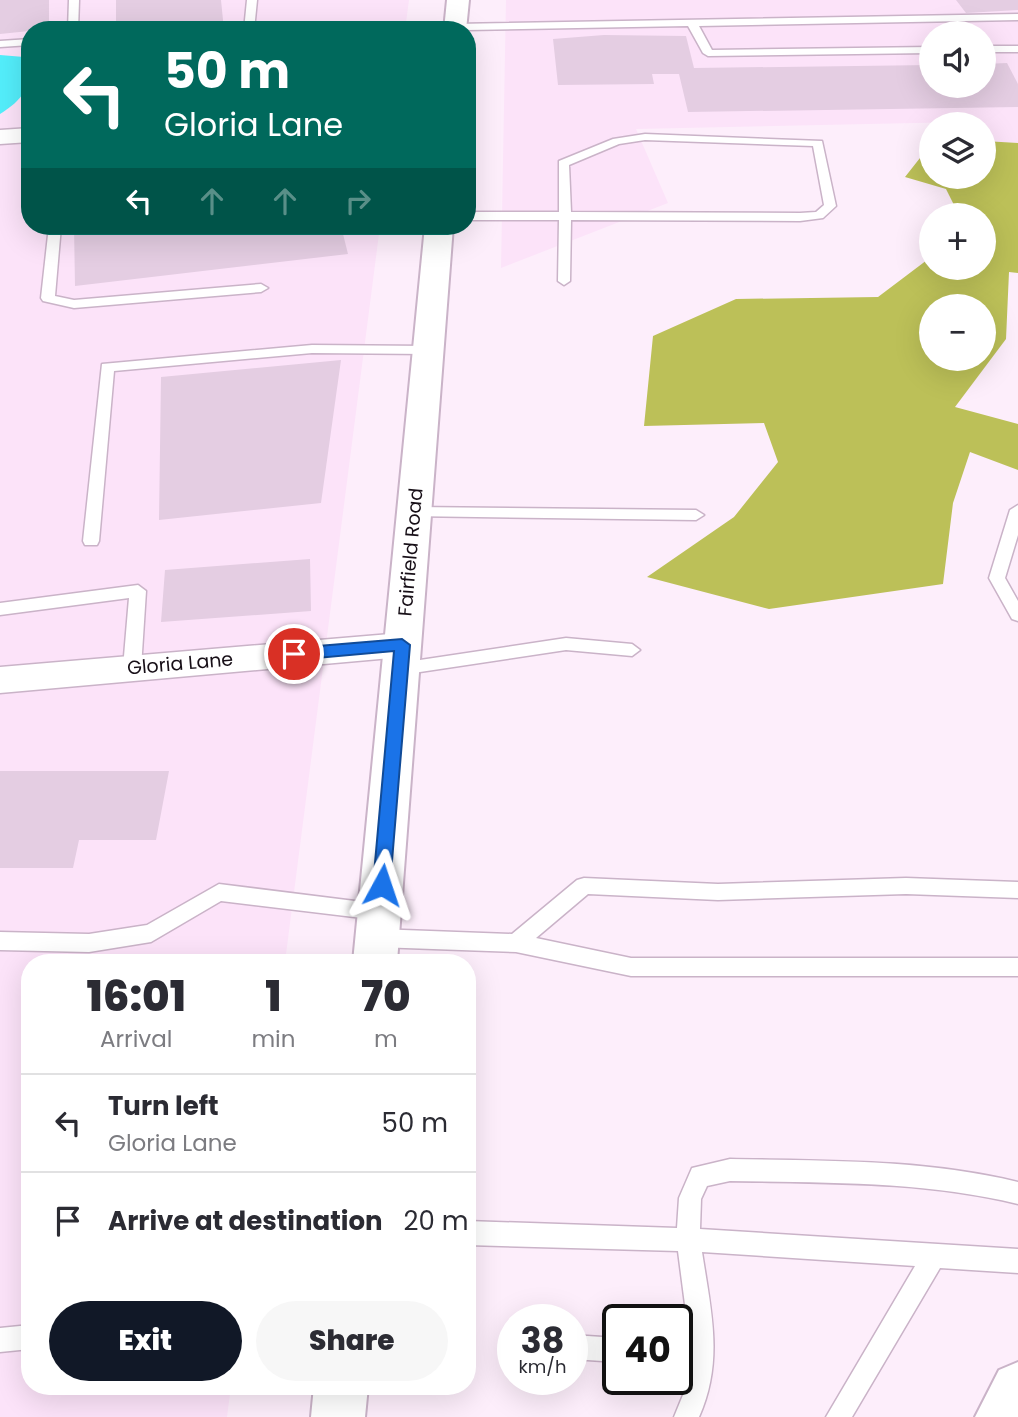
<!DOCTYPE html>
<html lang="en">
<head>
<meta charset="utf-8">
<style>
	:root { --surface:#fff; --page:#f7f7f7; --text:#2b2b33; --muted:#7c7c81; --line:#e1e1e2; --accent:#111827 }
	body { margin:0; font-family:Poppins,sans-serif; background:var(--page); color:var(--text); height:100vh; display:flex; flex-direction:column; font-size:26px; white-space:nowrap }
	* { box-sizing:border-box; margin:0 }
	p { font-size:23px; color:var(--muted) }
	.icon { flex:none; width:38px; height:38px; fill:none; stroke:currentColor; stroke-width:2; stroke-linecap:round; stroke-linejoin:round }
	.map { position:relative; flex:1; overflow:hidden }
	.sheet { position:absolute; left:21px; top:954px; width:455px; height:441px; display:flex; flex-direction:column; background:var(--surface); border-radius:28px; box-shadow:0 7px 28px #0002 }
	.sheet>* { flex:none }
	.top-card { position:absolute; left:21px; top:21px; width:455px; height:214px; border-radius:28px; box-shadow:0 7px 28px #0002; background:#00695c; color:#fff; overflow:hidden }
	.fabs { position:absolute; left:919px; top:21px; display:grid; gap:14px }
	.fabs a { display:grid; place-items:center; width:77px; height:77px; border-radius:50%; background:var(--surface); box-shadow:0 7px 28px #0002; font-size:35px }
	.speed { position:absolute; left:497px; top:1304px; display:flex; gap:14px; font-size:35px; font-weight:700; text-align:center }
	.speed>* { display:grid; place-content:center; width:91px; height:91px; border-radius:50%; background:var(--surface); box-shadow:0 7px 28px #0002; line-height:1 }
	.speed small { font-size:18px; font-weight:400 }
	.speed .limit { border:4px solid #111; border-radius:10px; background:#fff; color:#111 }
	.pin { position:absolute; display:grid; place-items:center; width:60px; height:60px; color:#fff; margin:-30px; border:4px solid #fff; border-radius:50%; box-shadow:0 2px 7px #0007 }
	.me { position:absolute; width:77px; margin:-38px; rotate:5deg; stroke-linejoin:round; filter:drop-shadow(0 0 5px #0008) }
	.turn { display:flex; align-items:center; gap:24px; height:147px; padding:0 28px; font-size:32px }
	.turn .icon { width:91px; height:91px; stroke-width:2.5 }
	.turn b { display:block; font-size:49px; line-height:60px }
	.lanes { display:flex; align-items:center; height:66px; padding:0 28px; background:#0003; justify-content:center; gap:35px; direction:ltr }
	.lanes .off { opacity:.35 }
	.eta { display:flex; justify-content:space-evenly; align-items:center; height:119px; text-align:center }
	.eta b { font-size:42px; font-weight:800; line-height:49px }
	.action { display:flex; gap:14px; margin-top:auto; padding:14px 28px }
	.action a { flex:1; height:80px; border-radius:42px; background:var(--accent); color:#fff; font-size:28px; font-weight:800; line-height:80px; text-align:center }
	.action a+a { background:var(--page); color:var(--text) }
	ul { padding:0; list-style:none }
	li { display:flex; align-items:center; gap:21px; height:98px; padding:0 28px; border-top:2px solid var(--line) }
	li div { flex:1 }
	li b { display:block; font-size:26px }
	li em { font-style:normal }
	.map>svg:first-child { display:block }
	.built { fill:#fce3f9; fill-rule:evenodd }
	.forest { fill:#bcc058; fill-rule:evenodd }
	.water { fill:#53eefb }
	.building { fill:#e4cde2 }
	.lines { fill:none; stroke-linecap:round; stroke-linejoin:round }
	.lane-casing { stroke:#cab3c8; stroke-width:3 }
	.street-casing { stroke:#cab3c8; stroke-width:3 }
	.secondary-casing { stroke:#cab3c8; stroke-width:4 }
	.lane { fill:#fff; fill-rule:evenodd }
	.street { fill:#fff; fill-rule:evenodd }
	.secondary { fill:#fff; fill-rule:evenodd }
	.route { fill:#1a73e8; stroke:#114b97; stroke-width:2 }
	.labels { text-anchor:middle; stroke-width:6; stroke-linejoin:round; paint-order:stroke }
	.street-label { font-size:19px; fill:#170f17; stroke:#fff }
</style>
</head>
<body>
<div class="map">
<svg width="1018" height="1417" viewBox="0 0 1018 1417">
	<rect width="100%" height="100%" fill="#fdeefb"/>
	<path class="built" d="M 0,0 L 409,0 L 405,30 L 30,30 L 30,226 L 380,226 L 285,962 L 30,962 L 30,1386 L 231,1386 L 227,1417 L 0,1417 Z
		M 506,0 L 1018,0 L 1018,143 L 984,141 L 984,124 L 963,122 L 636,129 L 668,203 L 501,268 ZM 931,33 L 984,33 L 984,86 L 931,86 Z"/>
	<path class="forest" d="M 984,141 L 1018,143 L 1018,273 L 1009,272 L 1006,339 L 955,407 L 1018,424 L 1018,470 L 970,452 L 953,503 L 943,584 L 769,609 L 647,577 L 734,517 L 778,462 L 764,423 L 644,426 L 653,336 L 736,299 L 878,297 L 931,257 L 931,268 L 984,268 L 984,215 L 952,215 L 955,207 L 946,189 L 905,177 L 931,144 L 931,177 L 984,177 ZM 931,306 L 984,306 L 984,359 L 931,359 Z"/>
	<path class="water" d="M 0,55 L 24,57 C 39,82 21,101 0,114 Z"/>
	<path class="building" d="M 0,0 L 49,0 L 49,29 L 0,34 Z
		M 116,0 L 221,0 L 224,30 L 116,30 Z
		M 956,0 L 1018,0 L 1018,10 L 966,13 Z
		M 604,35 L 686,36 L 694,68 L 931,65 L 931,86 L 984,86 L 984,64 L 1007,63 L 1018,84 L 1018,107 L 688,112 L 679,74 L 652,74 L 654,84 L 558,85 L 553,39 Z
		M 74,226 L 341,226 L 348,254 L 75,286 Z
		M 341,360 L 321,503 L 159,520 L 161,377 Z
		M 310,559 L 311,611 L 161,622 L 165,570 Z
		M 0,771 L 169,771 L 156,840 L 79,840 L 73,868 L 0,868 Z"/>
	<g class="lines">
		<g class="lane-casing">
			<path id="lane" d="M 69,0 L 79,0 L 78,30 L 68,30 Z
				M 247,0 L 257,0 L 254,30 L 244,30 Z
				M 1018,14 L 1018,20 L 699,26 L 712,50 L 931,47 L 931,53 L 708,56 L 703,53 L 688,26 L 467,30 L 450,27 L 455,24 Z
				M 30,39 L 30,45 L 0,47 L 0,41 Z
				M 984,46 L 1018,46 L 1018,52 L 984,52 Z
				M 645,134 L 822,141 L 836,206 L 823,218 L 800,221 L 571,220 L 570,281 L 564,285 L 558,281 L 559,220 L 467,220 L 467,212 L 559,212 L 559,161 L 613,139 ZM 645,140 L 813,146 L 824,205 L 816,212 L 800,213 L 571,212 L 569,165 L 619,144 Z
				M 49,226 L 61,226 L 55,296 L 74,300 L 261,284 L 268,288 L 261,292 L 74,308 L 43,301 L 41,298 Z
				M 312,345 L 428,346 L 435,350 L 428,354 L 312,353 L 114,371 L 99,541 L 97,545 L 85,545 L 83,541 L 102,364 Z
				M 1018,505 L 1018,535 L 1005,578 L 1018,601 L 1018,621 L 1012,619 L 989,578 L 1010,510 Z
				M 414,507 L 696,510 L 704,515 L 696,520 L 409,516 L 406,512 Z
				M 138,585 L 146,591 L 141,668 L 138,673 L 126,673 L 123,668 L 129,598 L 0,615 L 0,603 Z
				M 566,638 L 632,644 L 640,650 L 632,656 L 566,650 L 400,675 L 394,674 L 391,669 L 394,664 L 400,663 Z
				M 584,878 L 718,884 L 906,878 L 1018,882 L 1018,898 L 906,894 L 718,900 L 588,894 L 536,938 L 631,958 L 1018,958 L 1018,976 L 631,976 L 516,952 L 377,947 L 370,944 L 367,938 L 370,932 L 377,929 L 512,934 L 577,880 Z
				M 219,884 L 379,904 L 386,906 L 389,912 L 386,918 L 379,920 L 221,901 L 151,942 L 89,952 L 0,950 L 0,932 L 89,934 L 147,925 Z
				M 730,1159 C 827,1161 923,1159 1018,1182 L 1018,1204 C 923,1181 827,1183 730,1181 L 707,1186 L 701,1199 L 700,1229 L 1018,1249 L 1018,1273 L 940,1268 L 852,1417 L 826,1417 L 915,1266 L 702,1252 C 711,1311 724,1361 699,1417 L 674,1417 L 683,1395 L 689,1367 L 677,1366 L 677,1342 L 690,1343 L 678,1251 L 467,1245 L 467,1221 L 677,1228 L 679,1198 L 692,1168 Z
				M 30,1325 L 30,1349 L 0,1352 L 0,1328 Z
				M 572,1335 L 618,1338 L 618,1362 L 572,1359 Z"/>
		</g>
		<g class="street-casing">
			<path id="street" d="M 30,128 L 30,142 L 0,144 L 0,130 Z
				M 402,633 L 414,636 L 419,645 L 414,654 L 402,657 L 0,693 L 0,667 Z"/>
		</g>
		<g class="secondary-casing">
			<path id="secondary" d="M 447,0 L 469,0 L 466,30 L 444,30 Z
				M 425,226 L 453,226 L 397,962 L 353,962 Z
				M 1018,1362 L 1018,1417 L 975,1417 L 999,1370 Z
				M 314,1386 L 368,1386 L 365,1417 L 311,1417 Z"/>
		</g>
		<use href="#lane" class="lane"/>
		<use href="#street" class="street"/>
		<use href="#secondary" class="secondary"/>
	</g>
	<path class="route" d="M 402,639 L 410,645 L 390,885 L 388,890 L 382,893 L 375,890 L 373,885 L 394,651 L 294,660 L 286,654 L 294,648 Z"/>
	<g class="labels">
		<g class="street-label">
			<text transform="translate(410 552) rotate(-85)" y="7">Fairfield Road</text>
			<text transform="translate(180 663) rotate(-5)" y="7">Gloria Lane</text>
		</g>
	</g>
</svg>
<div class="fabs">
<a><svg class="icon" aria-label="sound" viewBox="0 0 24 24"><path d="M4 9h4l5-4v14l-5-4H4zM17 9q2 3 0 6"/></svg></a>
<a><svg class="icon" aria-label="layers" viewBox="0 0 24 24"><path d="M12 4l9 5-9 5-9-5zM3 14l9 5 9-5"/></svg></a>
<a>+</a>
<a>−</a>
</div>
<div class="speed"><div>38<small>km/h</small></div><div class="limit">40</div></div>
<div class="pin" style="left:294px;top:654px;background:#d93025"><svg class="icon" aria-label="arrive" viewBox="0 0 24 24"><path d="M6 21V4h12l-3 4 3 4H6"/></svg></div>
<svg class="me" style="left:382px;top:885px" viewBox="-20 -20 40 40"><path d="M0-17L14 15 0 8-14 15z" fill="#1a73e8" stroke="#fff" stroke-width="4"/></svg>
<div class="top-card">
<div class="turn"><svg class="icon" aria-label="left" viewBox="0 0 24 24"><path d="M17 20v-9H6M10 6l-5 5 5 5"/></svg><div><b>50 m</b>Gloria Lane</div></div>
<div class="lanes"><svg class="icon" aria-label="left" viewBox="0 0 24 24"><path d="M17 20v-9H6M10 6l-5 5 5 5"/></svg><svg class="icon off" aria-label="ahead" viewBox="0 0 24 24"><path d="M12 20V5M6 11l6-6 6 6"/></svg><svg class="icon off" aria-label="ahead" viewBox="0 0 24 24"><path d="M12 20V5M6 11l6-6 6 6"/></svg><svg class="icon off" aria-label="right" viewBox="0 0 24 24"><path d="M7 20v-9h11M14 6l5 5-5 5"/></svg></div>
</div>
<section class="sheet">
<div class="eta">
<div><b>16:01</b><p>Arrival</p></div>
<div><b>1</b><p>min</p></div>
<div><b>70</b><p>m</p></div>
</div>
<ul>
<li><svg class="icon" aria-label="left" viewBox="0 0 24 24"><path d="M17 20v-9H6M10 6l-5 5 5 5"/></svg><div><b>Turn left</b><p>Gloria Lane</p></div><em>50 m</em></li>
<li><svg class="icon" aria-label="arrive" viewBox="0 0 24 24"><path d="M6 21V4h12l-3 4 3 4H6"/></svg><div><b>Arrive at destination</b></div><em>20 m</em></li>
</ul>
<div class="action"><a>Exit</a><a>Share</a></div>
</section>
</div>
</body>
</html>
